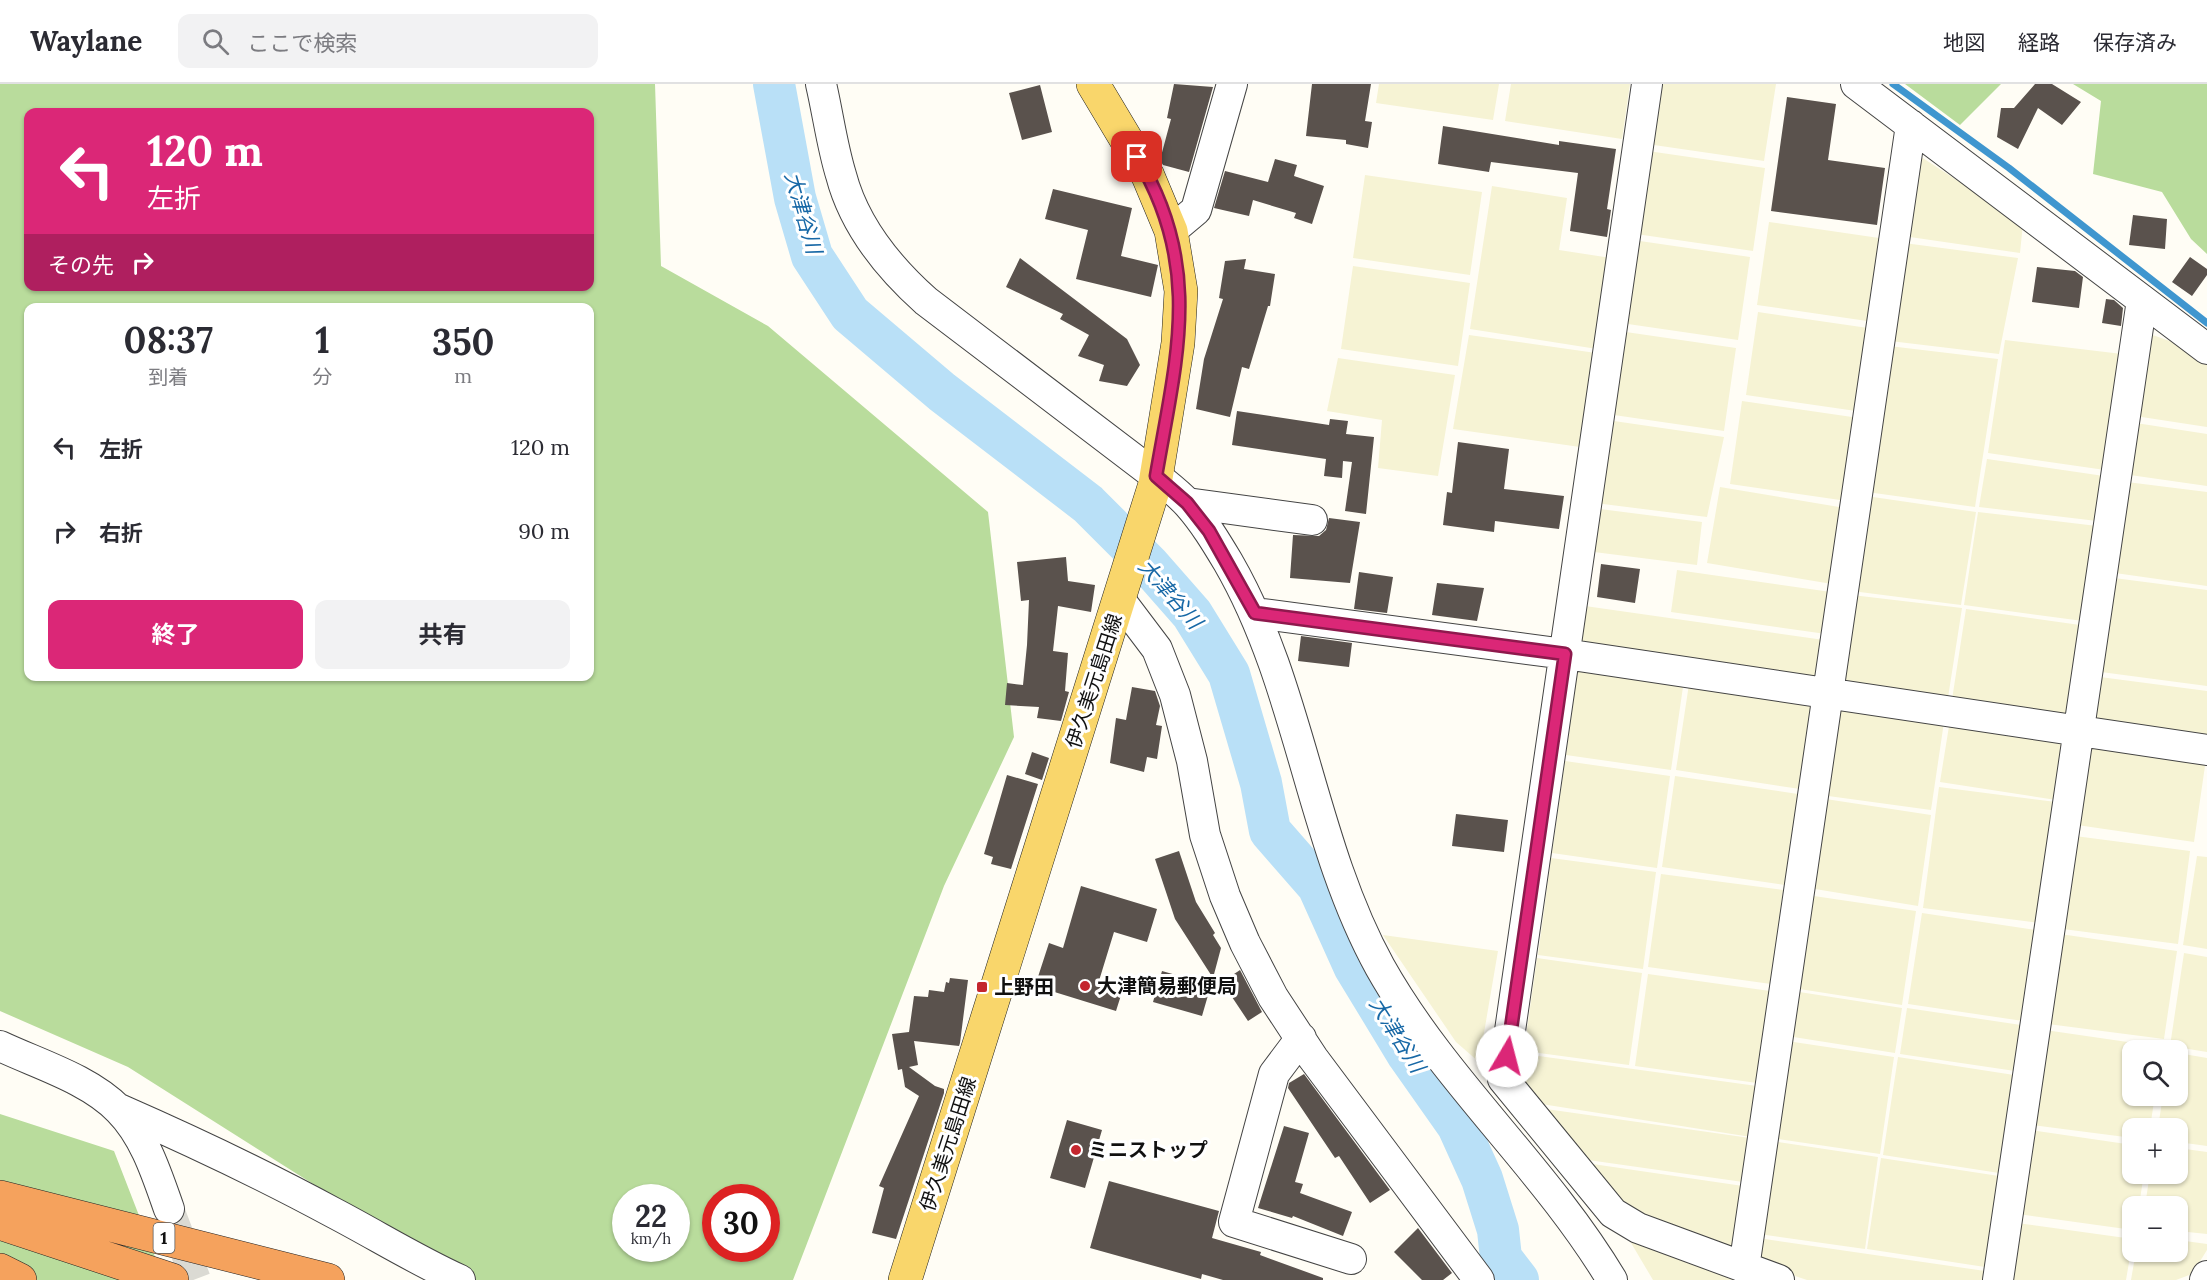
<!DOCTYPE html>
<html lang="ja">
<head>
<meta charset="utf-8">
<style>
	:root { --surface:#fff; --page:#f2f2f3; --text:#2b2b33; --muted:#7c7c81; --line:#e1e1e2; --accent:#db2777 }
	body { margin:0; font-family:Lora,"Noto Sans JP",serif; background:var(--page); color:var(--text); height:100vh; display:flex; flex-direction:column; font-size:22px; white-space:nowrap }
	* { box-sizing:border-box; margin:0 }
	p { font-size:20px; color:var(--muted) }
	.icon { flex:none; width:33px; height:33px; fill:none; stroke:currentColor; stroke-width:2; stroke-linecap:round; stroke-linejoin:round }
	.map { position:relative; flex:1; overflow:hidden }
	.side { position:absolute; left:24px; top:219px; width:570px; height:378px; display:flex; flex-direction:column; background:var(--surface); border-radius:12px; box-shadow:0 2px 4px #0004 }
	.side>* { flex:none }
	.hud { position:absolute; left:24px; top:24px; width:570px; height:183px; border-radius:12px; box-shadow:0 2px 4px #0004; background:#db2777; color:#fff; overflow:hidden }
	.buttons { position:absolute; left:2122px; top:956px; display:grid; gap:12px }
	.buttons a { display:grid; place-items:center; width:66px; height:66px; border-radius:12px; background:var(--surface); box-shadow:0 2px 4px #0004; font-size:30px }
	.speed { position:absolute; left:612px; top:1100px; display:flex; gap:12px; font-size:30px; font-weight:700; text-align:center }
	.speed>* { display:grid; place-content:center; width:78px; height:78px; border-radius:50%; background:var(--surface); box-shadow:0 2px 4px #0004; line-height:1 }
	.speed small { font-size:15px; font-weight:400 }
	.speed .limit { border:9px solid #d22; background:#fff; color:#111 }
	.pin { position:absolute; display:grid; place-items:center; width:51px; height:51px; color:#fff; margin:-26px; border-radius:12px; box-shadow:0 3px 9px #0006 }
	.me { position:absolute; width:66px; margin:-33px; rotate:8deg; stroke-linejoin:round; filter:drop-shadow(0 0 4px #0008) }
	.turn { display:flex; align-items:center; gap:21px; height:126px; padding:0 24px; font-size:27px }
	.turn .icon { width:78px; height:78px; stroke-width:2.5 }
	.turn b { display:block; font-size:42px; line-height:51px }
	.then { display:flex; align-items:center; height:57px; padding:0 24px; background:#0003; gap:12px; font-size:22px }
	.eta { display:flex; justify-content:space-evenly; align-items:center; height:102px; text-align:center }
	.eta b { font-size:36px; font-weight:700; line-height:42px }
	.action { display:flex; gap:12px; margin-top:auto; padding:12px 24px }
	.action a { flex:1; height:69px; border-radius:12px; background:var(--accent); color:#fff; font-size:24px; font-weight:700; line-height:69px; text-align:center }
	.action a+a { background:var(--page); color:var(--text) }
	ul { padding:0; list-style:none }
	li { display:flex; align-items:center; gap:18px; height:84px; padding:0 24px }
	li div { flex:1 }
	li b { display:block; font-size:22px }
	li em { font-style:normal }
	header { display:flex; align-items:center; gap:36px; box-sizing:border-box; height:84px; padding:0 30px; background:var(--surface); border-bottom:2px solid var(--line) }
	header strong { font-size:28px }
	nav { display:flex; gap:33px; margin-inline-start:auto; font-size:21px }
	.search { width:420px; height:54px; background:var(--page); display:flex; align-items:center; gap:15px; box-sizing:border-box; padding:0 21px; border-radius:12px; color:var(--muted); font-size:22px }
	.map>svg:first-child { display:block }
	.farmland { fill:#f6f3d4 }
	.forest { fill:#b9dc9c; fill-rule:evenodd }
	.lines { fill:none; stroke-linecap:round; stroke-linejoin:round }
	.stream { stroke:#3f96cf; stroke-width:7 }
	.river { stroke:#b9e0f7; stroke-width:42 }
	.building { fill:#5a524d }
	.minor-tunnel { stroke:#dbdad3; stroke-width:30; stroke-dasharray:30 15; stroke-linecap:butt }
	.minor-casing { stroke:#444; stroke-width:32 }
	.major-casing { stroke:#222; stroke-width:34 }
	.highway-casing { stroke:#222; stroke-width:34 }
	.minor { stroke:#fff; stroke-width:30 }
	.major { stroke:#f9d66b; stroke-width:33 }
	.highway { stroke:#f5a25d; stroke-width:33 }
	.route-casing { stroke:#8e194d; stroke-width:15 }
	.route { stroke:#db2777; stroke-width:10 }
	.poi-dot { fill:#c4262e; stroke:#fff; stroke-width:2 }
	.labels { text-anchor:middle; stroke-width:6; stroke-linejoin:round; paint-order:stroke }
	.shield { fill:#fff; stroke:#585858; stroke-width:1.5 }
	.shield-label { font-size:18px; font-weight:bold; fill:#111 }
	.street-label { font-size:20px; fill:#111; stroke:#fff }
	.poi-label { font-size:20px; font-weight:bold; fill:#111; stroke:#fff; text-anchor:start }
	.water-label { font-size:21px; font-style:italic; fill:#1768a6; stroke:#fff }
</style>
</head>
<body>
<header>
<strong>Waylane</strong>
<div class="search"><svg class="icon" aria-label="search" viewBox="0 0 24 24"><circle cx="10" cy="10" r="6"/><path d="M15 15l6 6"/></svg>ここで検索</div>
<nav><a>地図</a><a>経路</a><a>保存済み</a></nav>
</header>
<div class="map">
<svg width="2207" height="1196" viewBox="0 0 2207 1196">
	<rect width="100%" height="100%" fill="#fffdf5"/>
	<path class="farmland" d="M 1379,0 L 1499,0 L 1493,36 L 1376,19 Z
		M 1511,0 L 1630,0 L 1622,55 L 1505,37 Z
		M 1656,0 L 1776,0 L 1764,77 L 1647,60 Z
		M 1648,67 L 1765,84 L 1753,167 L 1636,150 Z
		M 1915,69 L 2023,139 L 2020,169 L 1903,152 Z
		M 1365,91 L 1482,108 L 1470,191 L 1353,174 Z
		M 1492,102 L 1567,114 L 1559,166 L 1611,174 L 1597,265 L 1470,245 Z
		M 1769,138 L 1886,155 L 1874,238 L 1757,221 Z
		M 1633,156 L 1750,173 L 1738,256 L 1621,239 Z
		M 1904,159 L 2018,174 L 1999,270 L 1890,257 Z
		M 1353,182 L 1470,199 L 1458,282 L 1341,265 Z
		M 1758,228 L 1875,245 L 1863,328 L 1746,311 Z
		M 1619,247 L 1736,264 L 1724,347 L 1607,330 Z
		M 2147,249 L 2195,266 L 2207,274 L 2207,343 L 2135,332 Z
		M 1469,251 L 1596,269 L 1580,363 L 1453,345 Z
		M 2005,256 L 2122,270 L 2105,386 L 1988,369 Z
		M 1889,262 L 1998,275 L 1975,423 L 1867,408 Z
		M 1338,274 L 1455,291 L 1438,392 L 1378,384 L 1382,336 L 1327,327 Z
		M 1742,317 L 1859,334 L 1847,417 L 1730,400 Z
		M 1607,336 L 1724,353 L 1707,433 L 1595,419 Z
		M 2136,339 L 2207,350 L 2207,402 L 2130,391 Z
		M 1987,375 L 2104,392 L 2097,437 L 1979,423 Z
		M 2127,398 L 2207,408 L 2207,502 L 2115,489 Z
		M 1720,403 L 1845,424 L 1832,500 L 1707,479 Z
		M 1866,412 L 1976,428 L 1961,521 L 1852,507 Z
		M 1600,425 L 1702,438 L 1697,481 L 1594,468 Z
		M 1978,428 L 2097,442 L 2083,537 L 1964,521 Z
		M 1677,486 L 1831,508 L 1826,550 L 1671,528 Z
		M 2114,494 L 2207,506 L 2207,602 L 2101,588 Z
		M 1852,511 L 1962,524 L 1947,620 L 1838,605 Z
		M 1585,522 L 1824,556 L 1818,600 L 1579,567 Z
		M 1966,525 L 2080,541 L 2068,639 L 1951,622 Z
		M 1578,582 L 1684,596 L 1671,686 L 1566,671 Z
		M 2100,593 L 2207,607 L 2207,657 L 2094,641 Z
		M 1689,600 L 1813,618 L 1800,705 L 1676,686 Z
		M 1834,622 L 1944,638 L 1931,726 L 1821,711 Z
		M 1950,636 L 2066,654 L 2056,716 L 1940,698 Z
		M 2089,659 L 2206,675 L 2194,758 L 2077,741 Z
		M 1565,677 L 1670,692 L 1657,784 L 1552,769 Z
		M 1675,692 L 1798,710 L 1785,801 L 1662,783 Z
		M 1939,703 L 2056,718 L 2040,839 L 1923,824 Z
		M 1819,714 L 1931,731 L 1918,822 L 1809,804 Z
		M 2075,752 L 2190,767 L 2178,860 L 2063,845 Z
		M 2197,772 L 2207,773 L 2207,865 L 2183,861 Z
		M 1551,774 L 1656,788 L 1643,885 L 1538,871 Z
		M 1661,790 L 1783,806 L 1771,900 L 1648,883 Z
		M 1807,811 L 1916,827 L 1902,921 L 1793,904 Z
		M 1922,829 L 2036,846 L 2023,937 L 1908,920 Z
		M 2060,850 L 2177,867 L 2164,955 L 2048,940 Z
		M 1383,851 L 1498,867 L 1479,978 L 1456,958 Z
		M 2184,869 L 2207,873 L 2207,968 L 2170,962 Z
		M 1537,874 L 1642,889 L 1629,981 L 1524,967 Z
		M 1648,890 L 1770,907 L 1757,999 L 1635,982 Z
		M 1793,907 L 1902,924 L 1895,969 L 1787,952 Z
		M 1907,924 L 2021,941 L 2015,987 L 1900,970 Z
		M 2045,946 L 2162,963 L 2162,966 L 2133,966 L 2133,1011 L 2155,1011 L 2150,1044 L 2133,1044 L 2133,1054 L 2032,1041 Z
		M 1787,957 L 1894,973 L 1880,1070 L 1772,1054 Z
		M 2178,969 L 2207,974 L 2207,1062 L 2178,1058 L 2178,1044 L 2158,1044 L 2163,1011 L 2178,1011 Z
		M 1524,970 L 1757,1002 L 1751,1053 L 1535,1019 L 1517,1000 Z
		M 1898,973 L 2014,991 L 1999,1089 L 1883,1071 Z
		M 1539,1024 L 1750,1054 L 1743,1098 L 1574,1074 Z
		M 2030,1046 L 2133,1061 L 2133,1089 L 2144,1089 L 2139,1122 L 2133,1122 L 2133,1146 L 2018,1130 Z
		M 1772,1057 L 1878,1073 L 1865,1165 L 1759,1150 Z
		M 2178,1064 L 2207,1068 L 2207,1150 L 2178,1147 L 2178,1122 L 2145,1122 L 2150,1089 L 2178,1089 Z
		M 1881,1074 L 1999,1092 L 1985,1183 L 1867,1165 Z
		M 1579,1078 L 1743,1102 L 1733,1165 L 1621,1125 Z
		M 2017,1139 L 2133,1155 L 2126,1196 L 2007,1196 Z
		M 1624,1147 L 1761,1196 L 1653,1196 Z
		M 1758,1154 L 1985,1187 L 1984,1196 L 1807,1196 L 1756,1179 Z
		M 2178,1156 L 2207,1160 L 2207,1166 L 2192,1190 L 2176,1196 L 2131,1196 L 2136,1167 L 2178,1167 Z"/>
	<path class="forest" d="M 0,0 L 655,0 L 661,182 L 768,242 L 988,428 L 1014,653 L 944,802 L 793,1196 L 465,1196 L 128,983 L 0,927 ZM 28,28 L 590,28 L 590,202 L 28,202 ZM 28,224 L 590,224 L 590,592 L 28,592 ZM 626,1113 L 676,1113 L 676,1164 L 626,1164 ZM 716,1113 L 766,1113 L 766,1164 L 716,1164 Z
		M 1905,0 L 2001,0 L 1960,41 Z
		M 2073,0 L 2207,0 L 2207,170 L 2191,155 L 2162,108 L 2093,90 L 2101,17 Z
		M 0,1030 L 114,1067 L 164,1196 L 0,1196 Z"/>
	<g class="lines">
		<path class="stream" d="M 1893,0 L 2009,84 L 2207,239"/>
		<path class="river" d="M 774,0 L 795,114 L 812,172 L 850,230 L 942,308 L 1088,420 L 1149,481 L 1192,530 L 1229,590 L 1261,699 L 1270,747 L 1318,802 L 1354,882 L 1408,971 L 1458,1042 L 1482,1095 L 1498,1146 L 1501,1174 L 1518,1196"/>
	</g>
	<path class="building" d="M 1174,0 L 1213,3 L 1189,88 L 1163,81 L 1160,76 L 1171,35 L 1167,34 Z
		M 1312,0 L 1371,0 L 1365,37 L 1372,38 L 1368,64 L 1346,60 L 1346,56 L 1306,52 Z
		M 2035,0 L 2052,0 L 2081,18 L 2062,41 L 2038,24 L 2018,65 L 1997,53 L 2001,24 L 2014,24 Z
		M 1040,1 L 1052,48 L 1022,56 L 1009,9 Z
		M 1787,13 L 1836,20 L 1828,76 L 1885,84 L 1877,141 L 1771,127 Z
		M 1443,42 L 1559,61 L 1559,57 L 1616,65 L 1607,125 L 1611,126 L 1607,153 L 1570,147 L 1578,89 L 1491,78 L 1489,88 L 1438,80 Z
		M 1275,75 L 1297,81 L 1294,92 L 1324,102 L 1312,140 L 1294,134 L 1296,129 L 1253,116 L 1249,132 L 1214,124 L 1225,87 L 1268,98 Z
		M 1053,105 L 1132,124 L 1121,172 L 1158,181 L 1151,213 L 1076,195 L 1088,146 L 1045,135 Z
		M 2133,131 L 2167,135 L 2165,165 L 2129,161 Z
		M 2190,173 L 2207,185 L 2207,191 L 2192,212 L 2172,198 Z
		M 1020,174 L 1127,255 L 1140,281 L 1127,302 L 1099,297 L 1104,281 L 1078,272 L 1089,251 L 1060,235 L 1063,230 L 1006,203 Z
		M 1246,175 L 1244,185 L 1275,190 L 1270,222 L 1268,222 L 1249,285 L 1242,283 L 1230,333 L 1196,325 L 1204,275 L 1223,215 L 1219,214 L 1225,177 Z
		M 2037,183 L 2075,187 L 2083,193 L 2079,224 L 2032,218 Z
		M 2106,215 L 2114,216 L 2123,224 L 2121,242 L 2102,239 Z
		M 1237,327 L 1329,341 L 1330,335 L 1348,337 L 1346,350 L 1374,353 L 1366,430 L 1345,427 L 1352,378 L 1343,377 L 1342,394 L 1324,392 L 1326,375 L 1232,361 Z
		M 1458,358 L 1509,365 L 1504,405 L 1564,412 L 1559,445 L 1495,437 L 1494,448 L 1443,441 L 1447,408 L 1452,409 Z
		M 1329,434 L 1360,438 L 1350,499 L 1290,494 L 1293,451 L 1319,452 L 1326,446 Z
		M 1066,473 L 1068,497 L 1095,501 L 1091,528 L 1058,522 L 1053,567 L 1068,569 L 1065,607 L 1069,608 L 1061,637 L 1037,634 L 1039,623 L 1005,621 L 1007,599 L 1023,601 L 1027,561 L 1029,516 L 1021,517 L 1017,478 Z
		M 1601,480 L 1640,485 L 1635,519 L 1597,513 Z
		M 1359,488 L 1393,493 L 1387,529 L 1354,525 Z
		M 1437,499 L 1484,504 L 1477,537 L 1432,531 Z
		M 1301,552 L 1352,559 L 1349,583 L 1298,577 Z
		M 1132,603 L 1155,607 L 1160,622 L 1156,641 L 1162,642 L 1157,675 L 1147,673 L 1144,688 L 1110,679 L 1116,634 L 1126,636 Z
		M 1032,668 L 1049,674 L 1042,696 L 1025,690 Z
		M 1007,691 L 1038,700 L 1011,785 L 991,780 L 993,773 L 984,770 Z
		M 1456,730 L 1508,736 L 1504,768 L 1452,762 Z
		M 1179,767 L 1196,818 L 1215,849 L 1213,851 L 1221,864 L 1213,894 L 1175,835 L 1155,775 Z
		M 1081,802 L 1157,825 L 1147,858 L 1114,848 L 1098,900 L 1122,908 L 1116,927 L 1035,902 L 1049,859 L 1063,864 Z
		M 1240,886 L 1262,928 L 1248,937 L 1222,898 Z
		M 1162,887 L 1211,901 L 1202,932 L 1153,918 Z
		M 950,894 L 968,896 L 960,959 L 959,962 L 914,957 L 918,981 L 909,983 L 935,1002 L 944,1005 L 944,1009 L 896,1155 L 872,1149 L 884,1104 L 879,1102 L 919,1012 L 905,1003 L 902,985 L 898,986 L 892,950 L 909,948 L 914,912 L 928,913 L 929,906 L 944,908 L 946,898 L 949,899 Z
		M 1304,990 L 1390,1106 L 1370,1119 L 1339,1072 L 1335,1074 L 1288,1004 L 1289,999 Z
		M 1067,1036 L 1102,1046 L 1085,1104 L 1050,1094 Z
		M 1284,1042 L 1309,1049 L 1295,1098 L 1303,1100 L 1300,1109 L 1352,1128 L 1343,1152 L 1293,1132 L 1292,1134 L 1258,1124 Z
		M 1109,1097 L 1219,1127 L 1212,1154 L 1261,1168 L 1260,1171 L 1323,1194 L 1323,1196 L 1223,1196 L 1202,1190 L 1201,1195 L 1090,1164 Z
		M 1418,1144 L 1452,1189 L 1443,1196 L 1422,1196 L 1394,1168 Z"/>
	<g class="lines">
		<path class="minor-tunnel" d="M 169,1125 L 196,1196"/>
		<g class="minor-casing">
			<path id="minor" d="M 821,0 C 828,30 832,62 841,91 C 854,141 889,184 926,217 L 1156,392 C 1167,401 1179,410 1188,420 C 1204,438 1216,458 1228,478 C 1301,604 1310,756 1380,883 C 1444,997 1545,1084 1612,1196
				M 1647,0 L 1503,995 L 1613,1129 L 1638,1144 L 1779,1196
				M 1856,0 L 2207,265
				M 1171,147 L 1196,126 L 1232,0
				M 1187,419 L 1312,436
				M 1120,516 L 1157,565 L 1175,611 L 1192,677 L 1205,751 L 1225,812 L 1245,859 L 1273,913 L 1313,974 L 1479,1196
				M 1255,529 L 1565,570 L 2207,666
				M 1301,954 L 1274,990 L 1234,1138 L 1351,1175
				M 0,962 C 38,980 89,995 119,1026 C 145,1052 157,1091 169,1125
				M 119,1025 C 192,1057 264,1091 334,1129 C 376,1151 416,1176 460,1196
				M 1744,1184 L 1911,41
				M 1998,1196 L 2142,216
				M 2205,1196 L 2207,1192"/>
		</g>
		<g class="major-casing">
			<path id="major" d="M 905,1196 L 1155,400 L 1178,259 L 1181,207 L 1171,147 L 1148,92 L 1093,0"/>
		</g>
		<g class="highway-casing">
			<path id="highway" d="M 0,1113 L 328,1196
				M 0,1139 L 172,1196
				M 0,1186 L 20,1196"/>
		</g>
		<use href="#minor" class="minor"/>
		<use href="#major" class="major"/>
		<use href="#highway" class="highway"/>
	</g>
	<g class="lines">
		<g class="route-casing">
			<path id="route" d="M 1137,73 C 1204,183 1176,275 1156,392 L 1187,419 L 1209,447 L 1255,529 L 1565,570 L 1507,972"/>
		</g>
		<use href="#route" class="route"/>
	</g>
	<g class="poi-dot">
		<circle cx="1085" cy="902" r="6"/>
		<rect x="976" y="897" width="12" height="12" rx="3"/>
		<circle cx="1076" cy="1066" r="6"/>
	</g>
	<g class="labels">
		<rect class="shield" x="153.5" y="1139" width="21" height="30" rx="4.5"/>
		<g class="shield-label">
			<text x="164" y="1160">1</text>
		</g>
		<g class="street-label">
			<text transform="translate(1094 597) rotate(-72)" y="7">伊久美元島田線</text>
			<text transform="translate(948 1060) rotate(-72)" y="7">伊久美元島田線</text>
		</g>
		<g class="poi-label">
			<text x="1097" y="909">大津簡易郵便局</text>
			<text x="994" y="910">上野田</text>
			<text x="1088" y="1073">ミニストップ</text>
		</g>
		<g class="water-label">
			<text transform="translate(803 129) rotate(74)" y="7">大津谷川</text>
			<text transform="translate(1170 510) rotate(49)" y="7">大津谷川</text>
			<text transform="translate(1397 951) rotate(58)" y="7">大津谷川</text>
		</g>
	</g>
</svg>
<div class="buttons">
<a><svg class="icon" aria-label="search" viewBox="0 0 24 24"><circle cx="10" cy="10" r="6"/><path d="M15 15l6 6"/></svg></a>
<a>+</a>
<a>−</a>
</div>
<div class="speed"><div>22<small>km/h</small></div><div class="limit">30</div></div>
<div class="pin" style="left:1137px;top:73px;background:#d93025"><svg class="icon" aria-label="arrive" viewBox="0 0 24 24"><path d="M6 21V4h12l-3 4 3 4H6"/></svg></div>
<svg class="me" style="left:1507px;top:972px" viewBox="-20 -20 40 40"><circle r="19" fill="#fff"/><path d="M0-13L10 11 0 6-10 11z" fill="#db2777"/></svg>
<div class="hud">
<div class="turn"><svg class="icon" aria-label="left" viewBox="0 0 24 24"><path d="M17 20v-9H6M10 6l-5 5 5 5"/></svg><div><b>120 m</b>左折</div></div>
<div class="then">その先<svg class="icon" aria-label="right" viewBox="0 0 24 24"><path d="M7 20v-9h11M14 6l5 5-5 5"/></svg></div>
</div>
<section class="side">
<div class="eta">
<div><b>08:37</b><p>到着</p></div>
<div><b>1</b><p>分</p></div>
<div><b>350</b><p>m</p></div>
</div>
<ul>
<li><svg class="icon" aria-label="left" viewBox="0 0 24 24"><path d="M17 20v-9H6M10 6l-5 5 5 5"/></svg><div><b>左折</b></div><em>120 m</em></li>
<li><svg class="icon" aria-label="right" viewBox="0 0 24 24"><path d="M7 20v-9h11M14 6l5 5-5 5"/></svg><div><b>右折</b></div><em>90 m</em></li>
</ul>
<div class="action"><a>終了</a><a>共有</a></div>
</section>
</div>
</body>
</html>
